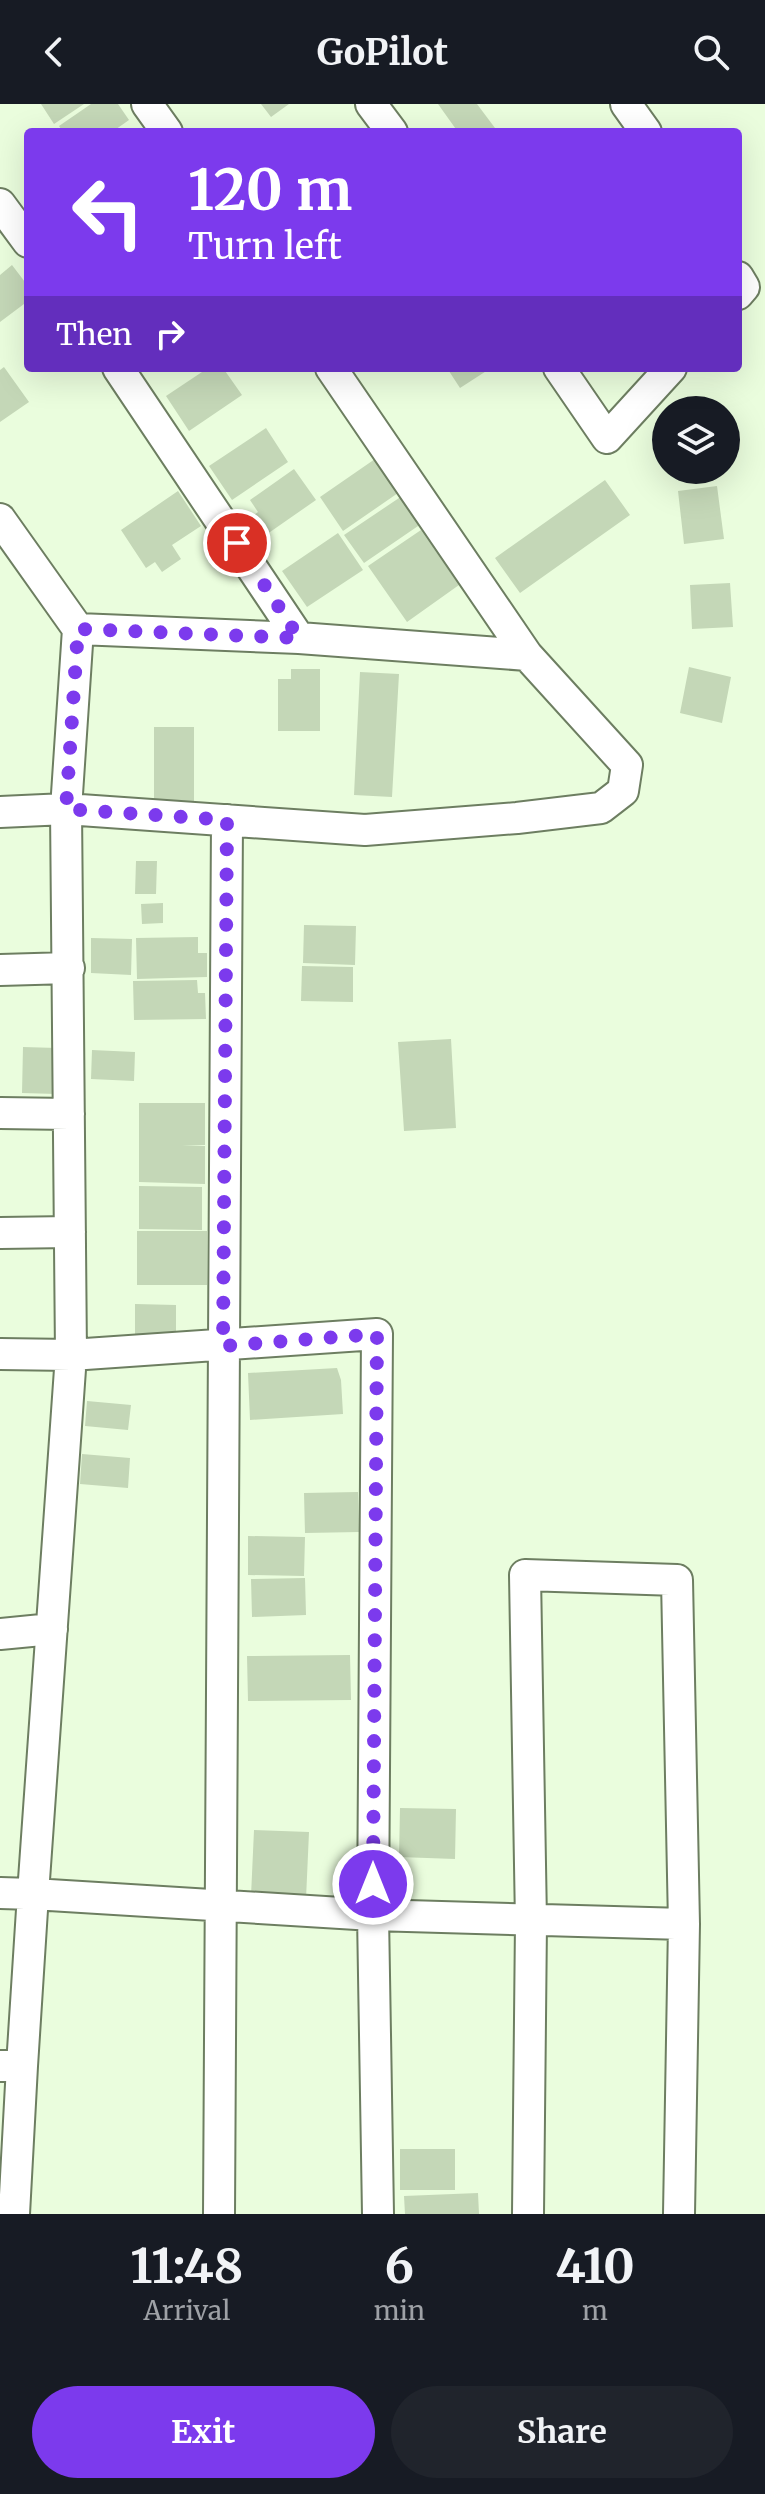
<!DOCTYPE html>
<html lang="en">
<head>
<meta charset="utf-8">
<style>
	:root { --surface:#171b24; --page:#20242c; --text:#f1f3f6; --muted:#9ea1a6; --accent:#7c3aed }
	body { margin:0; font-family:Merriweather,serif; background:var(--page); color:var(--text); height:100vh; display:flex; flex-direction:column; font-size:30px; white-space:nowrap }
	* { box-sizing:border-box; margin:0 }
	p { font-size:26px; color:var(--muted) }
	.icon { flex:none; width:44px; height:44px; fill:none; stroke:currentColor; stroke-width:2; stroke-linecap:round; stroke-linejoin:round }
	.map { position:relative; height:2110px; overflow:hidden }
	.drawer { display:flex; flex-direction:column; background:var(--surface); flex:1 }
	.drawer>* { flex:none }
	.guide { position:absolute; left:24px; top:24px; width:718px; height:244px; border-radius:8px; box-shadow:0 8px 32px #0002; background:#7c3aed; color:#fff; overflow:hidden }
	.buttons { position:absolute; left:652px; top:292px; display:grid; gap:16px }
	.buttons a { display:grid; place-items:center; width:88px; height:88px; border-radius:50%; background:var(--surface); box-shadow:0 8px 32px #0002; font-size:40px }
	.pin { position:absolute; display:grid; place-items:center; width:68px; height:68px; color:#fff; margin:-34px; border:4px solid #fff; border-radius:50%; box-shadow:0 2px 8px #0007 }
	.me { position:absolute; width:88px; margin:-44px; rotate:0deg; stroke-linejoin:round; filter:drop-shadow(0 0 6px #0008) }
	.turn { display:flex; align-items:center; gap:28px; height:168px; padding:0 32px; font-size:36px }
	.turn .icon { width:104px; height:104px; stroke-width:2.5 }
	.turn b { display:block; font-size:56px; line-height:68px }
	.then { display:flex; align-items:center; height:76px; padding:0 32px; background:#0003; gap:16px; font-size:30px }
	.eta { display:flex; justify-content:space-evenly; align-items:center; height:136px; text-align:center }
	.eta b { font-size:48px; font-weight:700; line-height:56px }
	.cta { display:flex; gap:16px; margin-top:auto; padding:16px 32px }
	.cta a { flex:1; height:92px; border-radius:48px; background:var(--accent); color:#fff; font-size:32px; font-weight:700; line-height:92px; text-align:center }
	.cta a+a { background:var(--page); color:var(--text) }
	header { display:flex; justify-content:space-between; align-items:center; height:104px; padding:0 32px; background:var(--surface); font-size:36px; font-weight:700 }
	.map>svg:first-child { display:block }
	.building { fill:#c4d7b7 }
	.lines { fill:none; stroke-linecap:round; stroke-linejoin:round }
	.minor-casing { stroke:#6d7e61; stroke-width:34 }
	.minor { stroke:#fff; stroke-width:30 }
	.route { stroke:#7c3aed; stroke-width:14; stroke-dasharray:0 25.2 }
</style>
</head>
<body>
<header><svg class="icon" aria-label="back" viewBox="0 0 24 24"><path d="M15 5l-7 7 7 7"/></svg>GoPilot<svg class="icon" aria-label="search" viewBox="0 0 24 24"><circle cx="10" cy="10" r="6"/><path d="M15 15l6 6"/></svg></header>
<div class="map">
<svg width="765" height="2110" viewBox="0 0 765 2110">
	<rect width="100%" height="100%" fill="#eafddd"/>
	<path class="building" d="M 41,0 L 84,0 L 54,20 Z
		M 91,0 L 118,0 L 129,16 L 112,28 L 63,28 L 59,22 Z
		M 261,0 L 289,0 L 271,13 Z
		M 438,0 L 477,0 L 498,28 L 458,28 Z
		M 12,161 L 28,182 L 28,197 L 0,218 L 0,171 Z
		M 4,263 L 29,298 L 0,318 L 0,266 Z
		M 208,264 L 223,264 L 242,291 L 189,327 L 166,292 Z
		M 447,264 L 491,264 L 460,284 Z
		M 266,324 L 288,358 L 232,396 L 209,362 Z
		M 375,355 L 398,389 L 343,427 L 320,393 Z
		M 294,365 L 316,396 L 260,435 L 247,416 L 258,408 L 250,396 Z
		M 605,376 L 630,411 L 520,489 L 495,454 Z
		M 717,382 L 724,435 L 684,440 L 678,387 Z
		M 178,387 L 201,422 L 172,441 L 181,455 L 162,468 L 155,458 L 146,464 L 121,426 Z
		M 402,392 L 421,420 L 364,459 L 344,431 Z
		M 421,426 L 459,481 L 407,518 L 368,462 Z
		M 338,429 L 363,466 L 307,503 L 282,467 Z
		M 730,479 L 733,523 L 692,525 L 690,481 Z
		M 689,563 L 731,573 L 722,619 L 680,609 Z
		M 291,565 L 320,565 L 320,627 L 278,627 L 278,575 L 291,575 Z
		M 360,568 L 399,570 L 392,693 L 354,691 Z
		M 154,623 L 194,623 L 194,701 L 154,701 Z
		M 136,757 L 157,757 L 156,790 L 135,790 Z
		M 163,799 L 163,819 L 142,820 L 141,800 Z
		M 304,821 L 356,822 L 355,861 L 303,859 Z
		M 198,833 L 198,849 L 207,849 L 207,873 L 137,875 L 136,834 Z
		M 91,834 L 132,835 L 131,871 L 91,869 Z
		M 302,862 L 353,863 L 353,898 L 301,897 Z
		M 197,876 L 198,889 L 205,889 L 206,915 L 134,916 L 133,877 Z
		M 451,935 L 456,1024 L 404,1027 L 398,938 Z
		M 23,943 L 57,944 L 56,990 L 22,989 Z
		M 92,946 L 135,948 L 134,977 L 91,975 Z
		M 139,999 L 205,999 L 205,1041 L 182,1041 L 205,1042 L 205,1080 L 139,1078 Z
		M 139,1082 L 202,1083 L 202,1126 L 139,1125 Z
		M 137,1127 L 207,1127 L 207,1181 L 137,1181 Z
		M 135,1200 L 176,1201 L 176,1234 L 135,1234 Z
		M 337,1264 L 341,1276 L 343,1310 L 250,1316 L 248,1269 Z
		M 87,1297 L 131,1301 L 128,1326 L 85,1322 Z
		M 82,1350 L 130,1354 L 128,1384 L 80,1380 Z
		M 358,1388 L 359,1428 L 305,1429 L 304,1389 Z
		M 248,1432 L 305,1433 L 304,1472 L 248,1471 Z
		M 305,1474 L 306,1511 L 252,1513 L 251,1475 Z
		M 350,1551 L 351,1596 L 248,1597 L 247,1552 Z
		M 400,1704 L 456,1705 L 455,1755 L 399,1753 Z
		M 254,1726 L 309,1728 L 306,1795 L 251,1792 Z
		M 400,2045 L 455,2045 L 455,2086 L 400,2086 Z
		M 478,2089 L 479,2110 L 405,2110 L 404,2092 Z"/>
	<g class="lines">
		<g class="minor-casing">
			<path id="minor" d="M 147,0 L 167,28
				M 371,0 L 392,28
				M 626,0 L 646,28
				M 0,100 L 28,138
				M 738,173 L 744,183 L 738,190
				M 118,264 L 299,534
				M 559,264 L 607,334 L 671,264
				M 0,415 L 78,525 L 299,534 L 527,551 L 331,264
				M 78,525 L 66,705 L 365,726 L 517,714 L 601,704 L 623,687 L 627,661 L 527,551
				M 0,708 L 66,705 L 71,1251 L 33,1790 L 373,1811 L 684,1820 L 679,2110
				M 0,866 L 69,864
				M 0,1009 L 69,1010
				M 0,1129 L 70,1128
				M 0,1250 L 71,1251 L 377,1230 L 373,1811 L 378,2110
				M 0,1530 L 52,1525
				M 0,1789 L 33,1790 L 22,1962
				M 0,1962 L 22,1962 L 14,2110
				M 219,2110 L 227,716
				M 528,2110 L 531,1818 L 525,1471 L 677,1476 L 684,1820"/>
		</g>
		<use href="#minor" class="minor"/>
	</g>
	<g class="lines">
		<path class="route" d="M 237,439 L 299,534 L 78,525 L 66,705 L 227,716 L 223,1242 L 377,1230 L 373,1780"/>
	</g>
</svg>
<div class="buttons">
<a><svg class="icon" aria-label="layers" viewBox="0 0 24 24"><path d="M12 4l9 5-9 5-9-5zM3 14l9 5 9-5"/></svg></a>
</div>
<div class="pin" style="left:237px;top:439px;background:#d93025"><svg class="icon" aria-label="arrive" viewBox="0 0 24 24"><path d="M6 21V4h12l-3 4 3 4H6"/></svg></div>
<svg class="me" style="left:373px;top:1780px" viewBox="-20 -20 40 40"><circle r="17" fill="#7c3aed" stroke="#fff" stroke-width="3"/><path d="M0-11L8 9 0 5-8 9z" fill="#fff"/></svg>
<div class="guide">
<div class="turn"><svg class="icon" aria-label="left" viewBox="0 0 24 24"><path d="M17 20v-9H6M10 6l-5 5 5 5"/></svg><div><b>120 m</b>Turn left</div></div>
<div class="then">Then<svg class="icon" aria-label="right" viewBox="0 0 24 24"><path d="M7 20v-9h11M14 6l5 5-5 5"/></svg></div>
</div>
</div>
<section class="drawer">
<div class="eta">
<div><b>11:48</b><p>Arrival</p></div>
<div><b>6</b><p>min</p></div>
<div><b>410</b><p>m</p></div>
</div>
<div class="cta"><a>Exit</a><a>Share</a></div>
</section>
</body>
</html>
